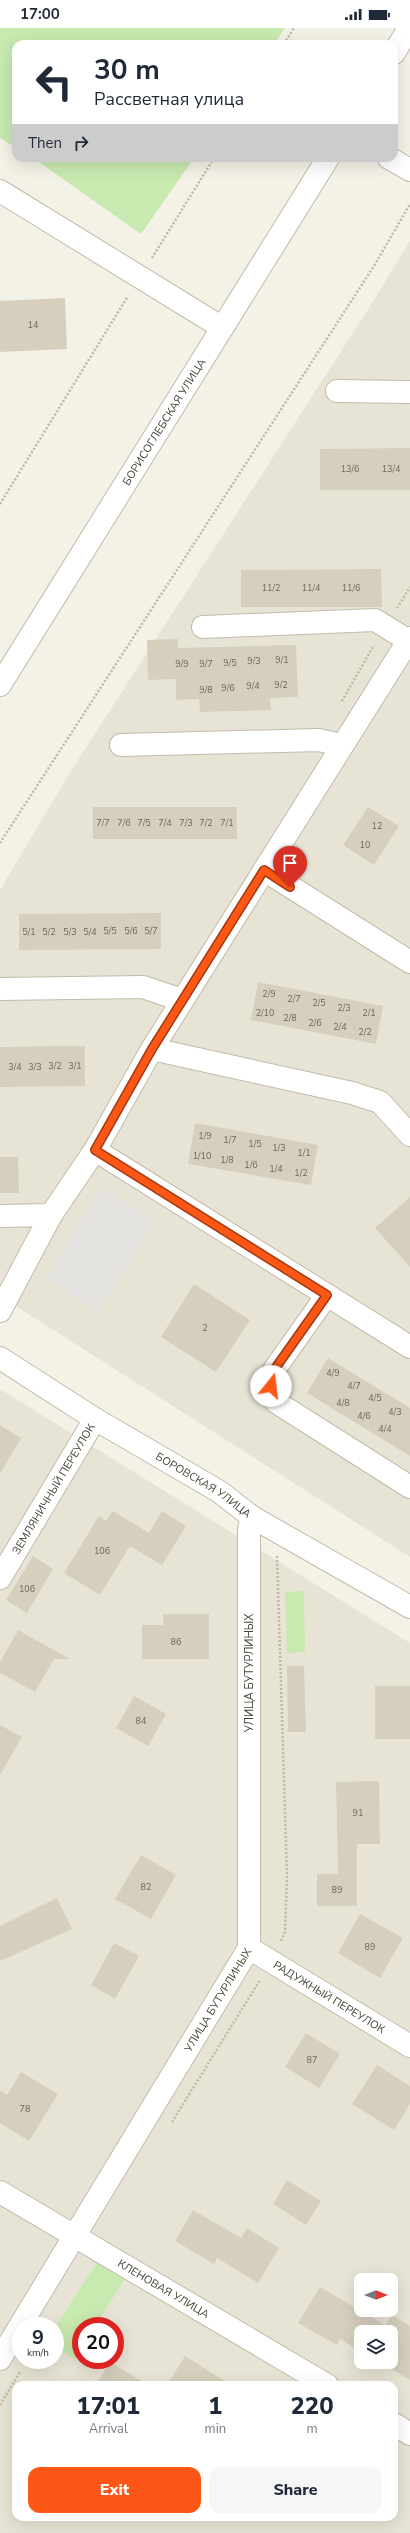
<!DOCTYPE html>
<html lang="en">
<head>
<meta charset="utf-8">
<style>
	:root { --surface:#fff; --page:#f6f6f7; --text:#1f2937; --muted:#747a83; --accent:#fc5716 }
	body { margin:0; font-family:"Nunito Sans",sans-serif; background:var(--page); color:var(--text); height:100vh; display:flex; flex-direction:column; font-size:15px; white-space:nowrap }
	* { box-sizing:border-box; margin:0 }
	p { font-size:13px; color:var(--muted) }
	.icon { flex:none; width:22px; height:22px; fill:none; stroke:currentColor; stroke-width:2; stroke-linecap:round; stroke-linejoin:round }
	.map { position:relative; flex:1; overflow:hidden }
	.drawer { position:absolute; left:12px; top:2353px; width:386px; height:140px; display:flex; flex-direction:column; background:var(--surface); border-radius:12px; box-shadow:0 4px 16px #0002 }
	.drawer>* { flex:none }
	.hud { position:absolute; left:12px; top:12px; width:386px; height:122px; border-radius:12px; box-shadow:0 4px 16px #0002; background:#fff; color:var(--text); overflow:hidden }
	.needle { width:26px; rotate:90deg }
	.tools { position:absolute; left:354px; top:2245px; display:grid; gap:8px }
	.tools a { display:grid; place-items:center; width:44px; height:44px; border-radius:8px; background:var(--surface); box-shadow:0 4px 16px #0002; font-size:20px }
	.speed { position:absolute; left:12px; top:2289px; display:flex; gap:8px; font-size:20px; font-weight:700; text-align:center }
	.speed>* { display:grid; place-content:center; width:52px; height:52px; border-radius:50%; background:var(--surface); box-shadow:0 4px 16px #0002; line-height:1 }
	.speed small { font-size:10px; font-weight:400 }
	.speed .limit { border:6px solid #d22; background:#fff; color:#111 }
	.pin { position:absolute; display:grid; place-items:center; width:34px; height:34px; color:#fff; margin:-41px -17px; border-radius:50% 50% 50% 0; rotate:-45deg; box-shadow:0 0 4px #0007 }
	.pin .icon { rotate:45deg }
	.me { position:absolute; width:44px; margin:-22px; rotate:16deg; stroke-linejoin:round; filter:drop-shadow(0 0 3px #0008) }
	.turn { display:flex; align-items:center; gap:14px; height:84px; padding:0 16px; font-size:18px }
	.turn .icon { width:52px; height:52px; stroke-width:2.5 }
	.turn b { display:block; font-size:28px; line-height:34px }
	.then { display:flex; align-items:center; height:38px; padding:0 16px; background:#0003; gap:8px; font-size:15px }
	.eta { display:flex; justify-content:space-evenly; align-items:center; height:68px; text-align:center }
	.eta b { font-size:24px; font-weight:800; line-height:28px }
	.primary-button { display:flex; gap:8px; margin-top:auto; padding:8px 16px }
	.primary-button a { flex:1; height:46px; border-radius:12px; background:var(--accent); color:#fff; font-size:16px; font-weight:800; line-height:46px; text-align:center }
	.primary-button a+a { background:var(--page); color:var(--text) }
	.status { display:flex; justify-content:space-between; align-items:center; height:28px; padding:0 20px; background:var(--surface); direction:ltr }
	.status svg { height:11px; fill:currentColor }
	.map>svg:first-child { display:block }
	.residential { fill:#e8e4d5; fill-rule:evenodd }
	.green { fill:#c8e9b0 }
	.parking { fill:#e5e3df }
	.building { fill:#d6cfbd }
	.lines { fill:none; stroke-linecap:round; stroke-linejoin:round }
	.minor-casing { stroke:#c0bbaa; stroke-width:24 }
	.path { stroke:#c1b99b; stroke-width:2.5; stroke-dasharray:2 2; stroke-linecap:butt }
	.minor { stroke:#fff; stroke-width:22 }
	.route-casing { stroke:#a4390e; stroke-width:10 }
	.route { stroke:#fc5716; stroke-width:7 }
	.labels { text-anchor:middle; stroke-width:3; stroke-linejoin:round; paint-order:stroke }
	.number-label { font-size:9px; fill:#6b6658 }
	.street-label { font-size:11px; fill:#474336; stroke:#fff }
</style>
</head>
<body>
<div class="status"><b>17:00</b><svg viewBox="0 0 49 12"><path d="M0 12V9h3v3zM5 12V6h3v6zM10 12V3h3v9zM15 12V0h3v12zM26 1h20v11H26zM47 4h2v5h-2z"/></svg></div>
<div class="map">
<svg width="410" height="2505" viewBox="0 0 410 2505">
	<rect width="100%" height="100%" fill="#f4f2e7"/>
	<path class="residential" d="M 410,213 L 410,1529 L 0,1268 L 0,862 L 69,746 L 367,283 Z
		M 0,1361 L 410,1615 L 410,2505 L 0,2505 ZM 361,2252 L 391,2252 L 391,2282 L 361,2282 ZM 21,2298 L 55,2298 L 55,2332 L 21,2332 ZM 81,2298 L 115,2298 L 115,2332 L 81,2332 ZM 361,2304 L 391,2304 L 391,2334 L 361,2334 ZM 16,2357 L 394,2357 L 394,2489 L 16,2489 Z"/>
	<path class="green" d="M 0,0 L 285,0 L 274,16 L 16,16 L 16,120 L 0,110 Z
		M 33,130 L 194,130 L 141,206 Z
		M 304,1563 L 305,1624 L 287,1625 L 285,1564 Z
		M 98,2233 L 125,2251 L 95,2298 L 81,2298 L 81,2320 L 74,2331 L 55,2318 L 55,2299 Z"/>
	<path class="parking" d="M 101,1160 L 155,1193 L 99,1284 L 45,1251 Z"/>
	<path class="building" d="M 65,270 L 67,321 L 0,324 L 0,273 Z
		M 410,420 L 410,462 L 320,462 L 320,421 Z
		M 381,541 L 382,579 L 241,579 L 241,542 Z
		M 178,611 L 178,620 L 296,617 L 298,669 L 270,670 L 271,682 L 200,684 L 199,671 L 176,672 L 176,651 L 148,652 L 147,612 Z
		M 93,779 L 237,779 L 237,811 L 93,811 Z
		M 368,779 L 399,798 L 374,837 L 343,817 Z
		M 161,885 L 161,921 L 19,922 L 19,886 Z
		M 258,954 L 383,978 L 376,1016 L 251,992 Z
		M 65,1018 L 85,1018 L 85,1058 L 0,1059 L 0,1019 Z
		M 195,1095 L 318,1117 L 311,1157 L 188,1136 Z
		M 0,1129 L 18,1129 L 19,1165 L 0,1165 Z
		M 410,1169 L 410,1239 L 375,1200 Z
		M 194,1256 L 250,1292 L 216,1344 L 161,1309 Z
		M 328,1330 L 410,1380 L 410,1428 L 307,1365 Z
		M 0,1397 L 21,1410 L 0,1446 Z
		M 113,1483 L 149,1505 L 162,1483 L 186,1498 L 162,1537 L 130,1518 L 100,1567 L 64,1545 L 99,1488 L 106,1493 Z
		M 33,1528 L 53,1541 L 27,1585 L 6,1572 Z
		M 163,1586 L 209,1586 L 209,1631 L 142,1631 L 142,1597 L 163,1597 Z
		M 18,1602 L 70,1631 L 54,1631 L 35,1664 L 0,1645 L 0,1634 Z
		M 287,1638 L 304,1638 L 306,1704 L 288,1704 Z
		M 375,1658 L 410,1658 L 410,1711 L 375,1711 Z
		M 134,1668 L 166,1686 L 148,1718 L 116,1700 Z
		M 0,1697 L 22,1709 L 0,1747 Z
		M 379,1753 L 380,1816 L 357,1816 L 357,1878 L 317,1878 L 317,1846 L 338,1846 L 336,1754 Z
		M 141,1827 L 176,1847 L 151,1891 L 115,1871 Z
		M 57,1870 L 72,1901 L 0,1933 L 0,1898 Z
		M 360,1886 L 403,1910 L 380,1950 L 338,1925 Z
		M 114,1915 L 139,1928 L 115,1971 L 91,1957 Z
		M 306,2005 L 340,2026 L 319,2060 L 285,2039 Z
		M 377,2037 L 410,2058 L 410,2076 L 394,2102 L 352,2076 Z
		M 21,2044 L 58,2066 L 29,2113 L 0,2095 L 0,2062 L 7,2067 Z
		M 287,2152 L 321,2173 L 306,2197 L 273,2176 Z
		M 193,2182 L 241,2210 L 247,2200 L 279,2220 L 258,2255 L 217,2230 L 214,2236 L 175,2213 Z
		M 320,2259 L 385,2297 L 392,2287 L 410,2298 L 410,2352 L 379,2334 L 391,2334 L 391,2304 L 361,2304 L 361,2324 L 340,2311 L 337,2317 L 298,2295 Z
		M 185,2328 L 231,2357 L 167,2357 Z
		M 110,2334 L 148,2357 L 96,2357 Z"/>
	<g class="lines">
		<g class="minor-casing">
			<g id="minor">
				<path d="M 394,25 L 409,0"/>
				<path d="M 389,130 L 410,142"/>
				<path d="M 0,163 L 221,299"/>
				<path d="M 337,363 L 410,364"/>
				<path d="M 203,599 L 375,592 L 409,613"/>
				<path id="s1" d="M 0,657 L 328,130"/>
				<path d="M 121,717 L 319,712 L 341,717"/>
				<path d="M 264,842 L 410,934"/>
				<path d="M 0,961 L 143,959 L 182,972"/>
				<path d="M 152,1021 L 352,1065 L 380,1074 L 410,1107"/>
				<path d="M 95,1122 L 410,1319"/>
				<path d="M 0,1188 L 51,1187"/>
				<path d="M 327,1267 L 274,1342 L 271,1358 L 276,1374 L 410,1459"/>
				<path d="M 0,1283 L 51,1187 L 95,1122 L 152,1021 L 410,610"/>
				<path id="s2" d="M 0,1330 L 95,1391 L 220,1464 L 252,1489 L 410,1579"/>
				<path id="s3" d="M 0,1550 L 95,1391"/>
				<path id="s4" d="M 249,1920 L 410,2018"/>
				<path id="s5" d="M 0,2164 L 327,2357"/>
				<path id="s6" d="M 0,2331 L 249,1920 L 249,1501 L 252,1489"/>
				<path d="M 394,2396 L 410,2406"/>
			</g>
		</g>
		<path class="path" d="M 284,16 L 294,0
			M 152,230 L 214,130
			M 0,476 L 128,268
			M 397,580 L 410,559
			M 342,673 L 374,617
			M 0,815 L 374,238 L 410,176
			M 277,1528 L 287,1849 L 285,1904 L 280,1914
			M 172,2094 L 260,1952
			M 0,2377 L 20,2344"/>
		<use href="#minor" class="minor"/>
	</g>
	<g class="lines">
		<g class="route-casing">
			<path id="route" d="M 271,1358 L 274,1342 L 327,1267 L 95,1122 L 152,1021 L 264,842 L 290,859"/>
		</g>
		<use href="#route" class="route"/>
	</g>
	<g class="labels">
		<g class="number-label">
			<text x="33" y="300">14</text>
			<text x="350" y="444">13/6</text>
			<text x="391" y="444">13/4</text>
			<text x="271" y="563">11/2</text>
			<text x="311" y="563">11/4</text>
			<text x="351" y="563">11/6</text>
			<text x="282" y="635">9/1</text>
			<text x="254" y="636">9/3</text>
			<text x="230" y="638">9/5</text>
			<text x="182" y="639">9/9</text>
			<text x="206" y="639">9/7</text>
			<text x="281" y="660">9/2</text>
			<text x="253" y="661">9/4</text>
			<text x="228" y="663">9/6</text>
			<text x="206" y="665">9/8</text>
			<text x="103" y="798">7/7</text>
			<text x="124" y="798">7/6</text>
			<text x="144" y="798">7/5</text>
			<text x="165" y="798">7/4</text>
			<text x="186" y="798">7/3</text>
			<text x="206" y="798">7/2</text>
			<text x="227" y="798">7/1</text>
			<text x="377" y="801">12</text>
			<text x="365" y="820">10</text>
			<text x="110" y="906">5/5</text>
			<text x="131" y="906">5/6</text>
			<text x="151" y="906">5/7</text>
			<text x="29" y="907">5/1</text>
			<text x="49" y="907">5/2</text>
			<text x="70" y="907">5/3</text>
			<text x="90" y="907">5/4</text>
			<text x="269" y="969">2/9</text>
			<text x="294" y="974">2/7</text>
			<text x="319" y="978">2/5</text>
			<text x="344" y="983">2/3</text>
			<text x="265" y="988">2/10</text>
			<text x="369" y="988">2/1</text>
			<text x="290" y="993">2/8</text>
			<text x="315" y="998">2/6</text>
			<text x="340" y="1002">2/4</text>
			<text x="365" y="1007">2/2</text>
			<text x="55" y="1041">3/2</text>
			<text x="75" y="1041">3/1</text>
			<text x="15" y="1042">3/4</text>
			<text x="35" y="1042">3/3</text>
			<text x="205" y="1111">1/9</text>
			<text x="230" y="1115">1/7</text>
			<text x="255" y="1119">1/5</text>
			<text x="279" y="1123">1/3</text>
			<text x="304" y="1128">1/1</text>
			<text x="202" y="1131">1/10</text>
			<text x="227" y="1135">1/8</text>
			<text x="251" y="1140">1/6</text>
			<text x="276" y="1144">1/4</text>
			<text x="301" y="1148">1/2</text>
			<text x="205" y="1303">2</text>
			<text x="333" y="1348">4/9</text>
			<text x="354" y="1361">4/7</text>
			<text x="375" y="1373">4/5</text>
			<text x="343" y="1378">4/8</text>
			<text x="395" y="1387">4/3</text>
			<text x="364" y="1391">4/6</text>
			<text x="385" y="1404">4/4</text>
			<text x="102" y="1526">106</text>
			<text x="27" y="1564">106</text>
			<text x="176" y="1617">86</text>
			<text x="141" y="1696">84</text>
			<text x="358" y="1788">91</text>
			<text x="146" y="1862">82</text>
			<text x="337" y="1865">89</text>
			<text x="370" y="1922">89</text>
			<text x="312" y="2035">87</text>
			<text x="25" y="2084">78</text>
		</g>
		<g class="street-label">
			<text dy="4" stroke="none"><textPath href="#s1" startOffset="310">БОРИСОГЛЕБСКАЯ УЛИЦА</textPath></text>
			<text dy="4" stroke="none"><textPath href="#s2" startOffset="240">БОРОВСКАЯ УЛИЦА</textPath></text>
			<text dy="4" stroke="none"><textPath href="#s3" startOffset="104">ЗЕМЛЯНИЧНЫЙ ПЕРЕУЛОК</textPath></text>
			<text transform="translate(249 1645) rotate(-90)" y="4">УЛИЦА БУТУРЛИНЫХ</text>
			<text dy="4" stroke="none"><textPath href="#s4" startOffset="94">РАДУЖНЫЙ ПЕРЕУЛОК</textPath></text>
			<text dy="4" stroke="none"><textPath href="#s6" startOffset="420">УЛИЦА БУТУРЛИНЫХ</textPath></text>
			<text dy="4" stroke="none"><textPath href="#s5" startOffset="190">КЛЕНОВАЯ УЛИЦА</textPath></text>
		</g>
	</g>
</svg>
<div class="tools">
<a><svg class="needle" viewBox="-14 -14 28 28"><path d="M0-13l5 13h-10z" fill="#e53935"/><path d="M0 13l5-13h-10z" fill="#747a83"/></svg></a>
<a><svg class="icon" aria-label="layers" viewBox="0 0 24 24"><path d="M12 4l9 5-9 5-9-5zM3 14l9 5 9-5"/></svg></a>
</div>
<div class="speed"><div>9<small>km/h</small></div><div class="limit">20</div></div>
<div class="pin" style="left:290px;top:859px;background:#d93025"><svg class="icon" aria-label="arrive" viewBox="0 0 24 24"><path d="M6 21V4h12l-3 4 3 4H6"/></svg></div>
<svg class="me" style="left:271px;top:1358px" viewBox="-20 -20 40 40"><circle r="19" fill="#fff"/><path d="M0-13L10 11 0 6-10 11z" fill="#fc5716"/></svg>
<div class="hud">
<div class="turn"><svg class="icon" aria-label="left" viewBox="0 0 24 24"><path d="M17 20v-9H6M10 6l-5 5 5 5"/></svg><div><b>30 m</b>Рассветная улица</div></div>
<div class="then">Then<svg class="icon" aria-label="right" viewBox="0 0 24 24"><path d="M7 20v-9h11M14 6l5 5-5 5"/></svg></div>
</div>
<section class="drawer">
<div class="eta">
<div><b>17:01</b><p>Arrival</p></div>
<div><b>1</b><p>min</p></div>
<div><b>220</b><p>m</p></div>
</div>
<div class="primary-button"><a>Exit</a><a>Share</a></div>
</section>
</div>
</body>
</html>
